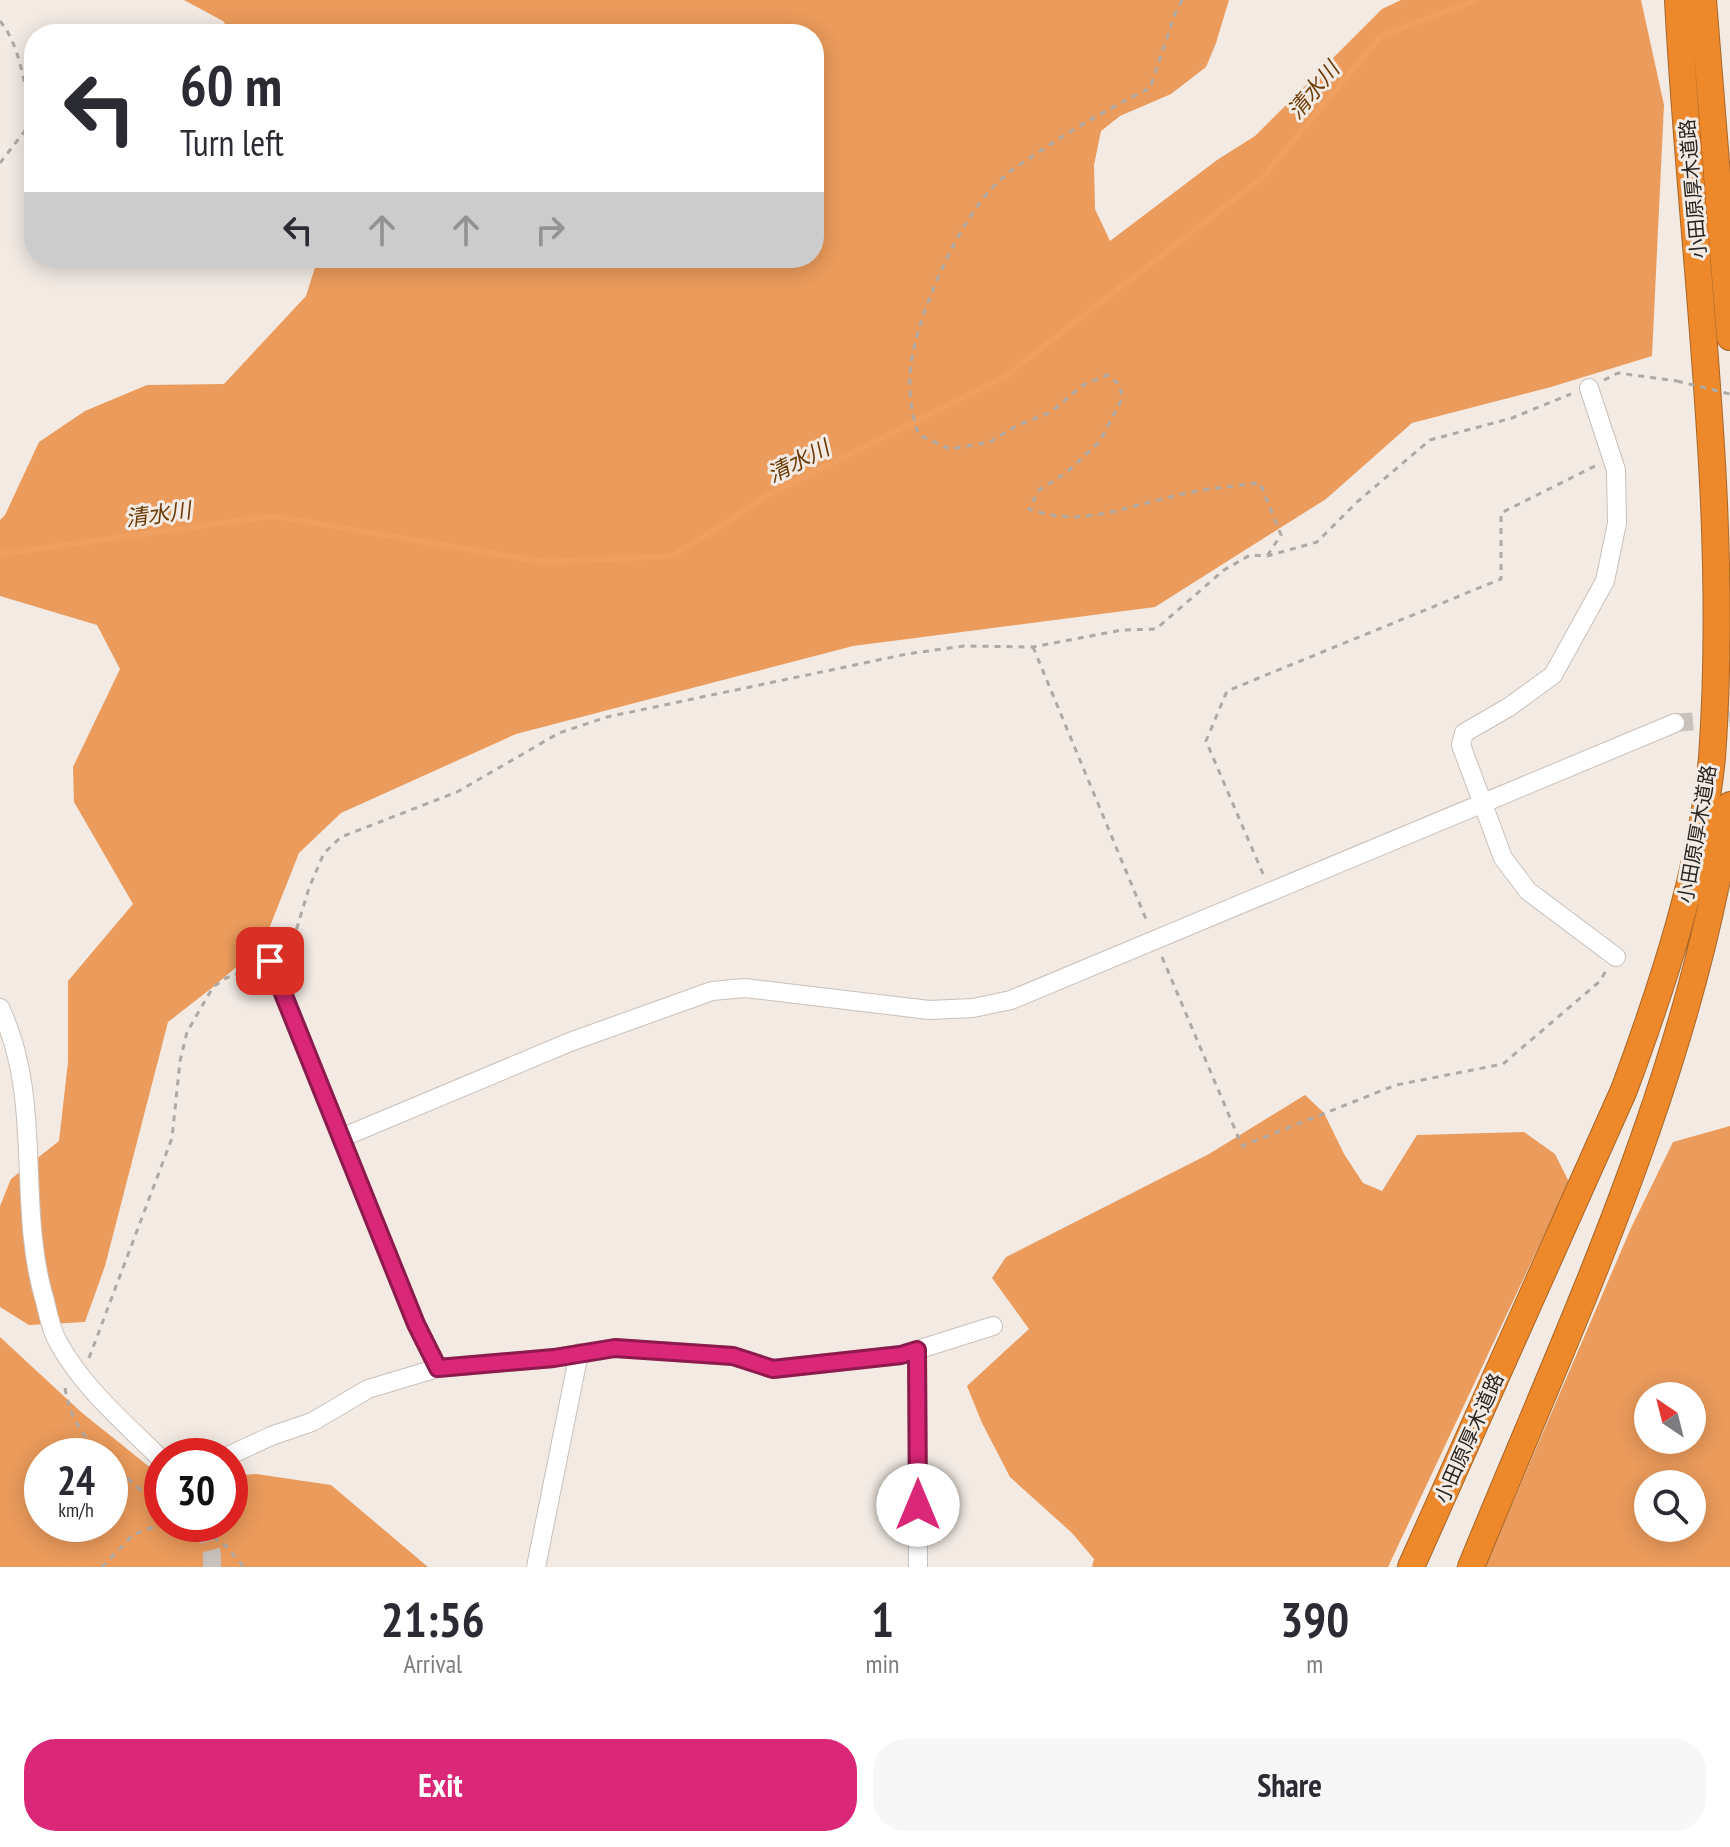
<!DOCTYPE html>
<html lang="en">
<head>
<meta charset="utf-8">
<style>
	:root { --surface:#fff; --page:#f7f7f7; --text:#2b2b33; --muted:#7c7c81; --accent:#db2777 }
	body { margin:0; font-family:"PT Sans Narrow","Noto Sans JP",sans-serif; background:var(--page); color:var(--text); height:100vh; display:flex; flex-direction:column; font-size:30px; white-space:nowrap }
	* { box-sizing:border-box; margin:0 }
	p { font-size:26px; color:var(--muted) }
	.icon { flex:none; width:44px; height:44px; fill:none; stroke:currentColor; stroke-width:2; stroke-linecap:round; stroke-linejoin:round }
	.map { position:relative; height:1567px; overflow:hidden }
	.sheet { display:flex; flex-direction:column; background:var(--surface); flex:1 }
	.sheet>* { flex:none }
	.banner { position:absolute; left:24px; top:24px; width:800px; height:244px; border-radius:32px; box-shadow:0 4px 20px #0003; background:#fff; color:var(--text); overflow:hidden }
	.needle { width:52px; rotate:325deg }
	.fabs { position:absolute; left:1634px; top:1382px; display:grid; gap:16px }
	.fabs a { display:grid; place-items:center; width:72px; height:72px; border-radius:50%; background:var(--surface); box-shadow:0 4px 20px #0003; font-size:40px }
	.speed { position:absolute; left:24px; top:1438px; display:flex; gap:16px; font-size:40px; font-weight:700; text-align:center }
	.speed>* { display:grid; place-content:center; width:104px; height:104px; border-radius:50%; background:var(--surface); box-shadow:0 4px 20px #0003; line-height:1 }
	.speed small { font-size:20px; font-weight:400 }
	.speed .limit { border:12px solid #d22; background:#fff; color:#111 }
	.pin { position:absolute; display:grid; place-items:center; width:68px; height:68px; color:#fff; margin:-34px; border-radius:16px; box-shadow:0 4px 12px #0006 }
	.me { position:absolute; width:88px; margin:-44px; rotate:0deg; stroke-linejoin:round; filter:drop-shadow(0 0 6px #0008) }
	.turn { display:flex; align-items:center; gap:28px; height:168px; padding:0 24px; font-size:36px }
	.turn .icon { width:104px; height:104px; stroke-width:2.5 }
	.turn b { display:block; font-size:56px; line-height:68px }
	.lanes { display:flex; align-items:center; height:76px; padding:0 24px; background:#0003; justify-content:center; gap:40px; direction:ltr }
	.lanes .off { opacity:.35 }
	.eta { display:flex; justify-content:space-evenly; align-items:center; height:136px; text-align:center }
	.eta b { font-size:48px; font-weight:800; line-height:56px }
	.cta { display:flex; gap:16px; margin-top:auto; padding:16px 24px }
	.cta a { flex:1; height:92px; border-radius:32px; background:var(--accent); color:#fff; font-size:32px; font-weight:800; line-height:92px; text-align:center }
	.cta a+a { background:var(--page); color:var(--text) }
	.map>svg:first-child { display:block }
	.forest { fill:#eb9b5b; fill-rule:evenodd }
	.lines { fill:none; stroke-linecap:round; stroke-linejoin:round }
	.stream { stroke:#ef9f5f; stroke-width:6 }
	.minor-tunnel { stroke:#c9c2bc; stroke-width:18; stroke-dasharray:18 9; stroke-linecap:butt }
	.minor-casing { stroke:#c9c0ba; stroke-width:20 }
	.highway-casing { stroke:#a86628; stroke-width:28 }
	.path { stroke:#afa9a4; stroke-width:3; stroke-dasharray:6 6; stroke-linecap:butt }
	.minor { stroke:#fff; stroke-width:18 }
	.highway { stroke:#ed892b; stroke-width:26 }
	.path-bridge { stroke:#afa9a4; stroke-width:3; stroke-dasharray:6 6; stroke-linecap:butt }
	.route-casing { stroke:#8e194d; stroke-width:20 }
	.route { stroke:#db2777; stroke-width:14 }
	.labels { text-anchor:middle; stroke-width:6; stroke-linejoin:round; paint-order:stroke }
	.street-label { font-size:20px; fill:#272422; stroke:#f2eae3 }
	.water-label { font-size:22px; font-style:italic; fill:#6d3a06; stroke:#f2eae3 }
</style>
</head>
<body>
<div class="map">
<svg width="1730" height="1567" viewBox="0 0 1730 1567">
	<rect width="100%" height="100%" fill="#f2eae3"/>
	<path class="forest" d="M 184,0 L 1229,0 L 1216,43 L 1206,67 L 1171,94 L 1120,116 L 1101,131 L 1094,165 L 1095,209 L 1110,241 L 1217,160 L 1255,136 L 1382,9 L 1401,0 L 1641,0 L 1664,105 L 1652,356 L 1551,387 L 1412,423 L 1326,499 L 1155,607 L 853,646 L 516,734 L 341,813 L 299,853 L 263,944 L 213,987 L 168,1022 L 105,1266 L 85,1322 L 29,1325 L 0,1307 L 0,1206 L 11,1179 L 59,1141 L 68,1062 L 68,981 L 133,904 L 74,802 L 73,767 L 120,669 L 97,625 L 0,596 L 0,520 L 5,515 L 39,442 L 85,411 L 147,385 L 224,384 L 306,296 L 318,258 L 814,258 L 814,34 L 232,34 L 223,21 Z
		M 1305,1095 L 1324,1113 L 1344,1154 L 1363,1183 L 1382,1191 L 1417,1135 L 1524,1132 L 1555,1154 L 1569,1182 L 1388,1567 L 1092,1567 L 1094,1559 L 1072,1533 L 1010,1477 L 982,1423 L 967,1386 L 1029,1329 L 992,1278 L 1006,1257 L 1209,1154 Z
		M 1730,1126 L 1730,1567 L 1485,1567 L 1631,1228 L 1673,1142 ZM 1648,1396 L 1692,1396 L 1692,1440 L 1648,1440 ZM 1648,1484 L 1692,1484 L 1692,1528 L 1648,1528 Z
		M 0,1337 L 81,1412 L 162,1477 L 162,1524 L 230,1524 L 230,1476 L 256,1474 L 331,1485 L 428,1567 L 0,1567 ZM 42,1456 L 110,1456 L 110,1524 L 42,1524 Z"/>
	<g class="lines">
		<path class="stream" d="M 0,554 L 273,516 L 544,562 L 673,556 L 770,494 L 1004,377 L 1262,178 L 1381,36 L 1476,0"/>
		<path class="minor-tunnel" d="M 1675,723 L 1730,718
			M 204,1524 L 212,1554 L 212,1567"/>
		<g class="minor-casing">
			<path id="minor" d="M 1589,388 L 1616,470 L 1617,523 L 1605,581 L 1553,675 L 1509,707 L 1464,733 L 1461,745 L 1503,858 L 1528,891 L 1616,957
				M 270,961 L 416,1324 L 438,1368
				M 0,1008 C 44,1099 16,1206 45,1301 C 48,1314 51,1330 58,1342 C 83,1388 125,1423 162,1460
				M 341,1138 L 570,1042 L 712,991 L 745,988 L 929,1010 L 973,1008 L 1011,1000 L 1675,723
				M 917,1350 L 918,1567
				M 228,1456 L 271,1436 L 312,1422 L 368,1389 L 438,1368 L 554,1358 L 615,1348 L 733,1356 L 773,1369 L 901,1355 L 993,1326
				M 536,1567 L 579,1353"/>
		</g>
		<g class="highway-casing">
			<path id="highway" d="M 1703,0 L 1730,337
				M 1411,1567 L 1624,1090 C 1664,982 1700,873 1712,758 C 1730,505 1691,252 1678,0
				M 1471,1567 C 1572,1320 1691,1072 1730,805"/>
		</g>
		<path class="path" d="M 1182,0 L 1175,14 L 1150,88 C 1114,106 1079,125 1045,148 C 1026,160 1007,172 992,188 C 957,225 912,324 910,375 C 909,393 912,418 919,435 L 950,449 L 990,442 L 1016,426 L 1051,412 L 1083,385 L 1107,375 L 1120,385 L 1122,399 L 1100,441 L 1066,473 L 1039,490 L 1029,509 C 1079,528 1125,507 1174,496 C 1202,489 1231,486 1260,483 L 1281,535 L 1267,556
			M 0,21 C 22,48 22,84 34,116
			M 0,163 L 34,119
			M 1604,380 L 1618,373 L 1677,381
			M 1033,647 L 1148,924
			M 1263,874 L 1206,741 L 1227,691 L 1501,579 L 1501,513 L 1597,465
			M 283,949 L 296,931 L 309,888 L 324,853 L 341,837 L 457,792 L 559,733 L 607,717 L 907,654 L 964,646 L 1033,647 L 1122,630 L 1156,629 L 1224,570 L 1250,555 L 1267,556 L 1317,542 L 1357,502 L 1430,440 L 1512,418 L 1571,394
			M 1162,957 L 1242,1146 L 1396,1085 L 1503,1064 L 1599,982 L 1606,971
			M 89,1358 L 172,1138 L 180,1061 L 187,1032 L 213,987 L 226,978 L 254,968
			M 65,1388 C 70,1418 82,1436 104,1456
			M 110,1462 L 162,1510
			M 193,1524 L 226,1546 L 244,1567
			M 102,1567 L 134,1534 L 162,1524"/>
		<use href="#minor" class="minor"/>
		<use href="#highway" class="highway"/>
		<path class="path-bridge" d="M 1677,381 L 1730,394"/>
	</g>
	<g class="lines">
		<g class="route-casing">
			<path id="route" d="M 270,961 L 416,1324 L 438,1368 L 554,1358 L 615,1348 L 733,1356 L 773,1369 L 901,1355 L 917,1350 L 918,1505"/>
		</g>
		<use href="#route" class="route"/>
	</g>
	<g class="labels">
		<g class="street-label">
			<text transform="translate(1693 189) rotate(-95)" y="7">小田原厚木道路</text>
			<text transform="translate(1697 834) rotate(-80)" y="7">小田原厚木道路</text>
			<text transform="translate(1469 1438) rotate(-66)" y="7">小田原厚木道路</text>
		</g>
		<g class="water-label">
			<text transform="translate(1313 90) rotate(-50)" y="8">清水川</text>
			<text transform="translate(798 461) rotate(-27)" y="8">清水川</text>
			<text transform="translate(158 514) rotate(-8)" y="8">清水川</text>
		</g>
	</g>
</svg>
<div class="fabs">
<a><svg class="needle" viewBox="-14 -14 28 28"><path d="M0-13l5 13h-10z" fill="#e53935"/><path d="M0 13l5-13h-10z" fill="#7c7c81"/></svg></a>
<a><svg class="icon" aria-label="search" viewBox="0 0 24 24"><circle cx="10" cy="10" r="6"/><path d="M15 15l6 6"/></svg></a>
</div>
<div class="speed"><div>24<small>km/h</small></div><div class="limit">30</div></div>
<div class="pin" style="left:270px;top:961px;background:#d93025"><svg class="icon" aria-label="arrive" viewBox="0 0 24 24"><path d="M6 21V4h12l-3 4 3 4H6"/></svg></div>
<svg class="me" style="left:918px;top:1505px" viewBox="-20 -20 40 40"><circle r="19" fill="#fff"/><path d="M0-13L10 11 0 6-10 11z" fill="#db2777"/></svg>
<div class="banner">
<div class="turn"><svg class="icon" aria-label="left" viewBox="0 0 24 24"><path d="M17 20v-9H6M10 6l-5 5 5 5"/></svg><div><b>60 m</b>Turn left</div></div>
<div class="lanes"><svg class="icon" aria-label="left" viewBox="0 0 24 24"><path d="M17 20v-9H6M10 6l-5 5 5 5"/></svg><svg class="icon off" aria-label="ahead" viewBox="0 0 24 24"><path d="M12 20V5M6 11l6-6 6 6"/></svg><svg class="icon off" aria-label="ahead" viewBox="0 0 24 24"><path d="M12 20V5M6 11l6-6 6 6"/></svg><svg class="icon off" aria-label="right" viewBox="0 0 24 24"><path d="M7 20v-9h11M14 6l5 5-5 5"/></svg></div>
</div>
</div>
<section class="sheet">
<div class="eta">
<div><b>21:56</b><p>Arrival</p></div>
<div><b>1</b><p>min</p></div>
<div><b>390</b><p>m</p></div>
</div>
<div class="cta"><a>Exit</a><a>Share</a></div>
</section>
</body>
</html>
